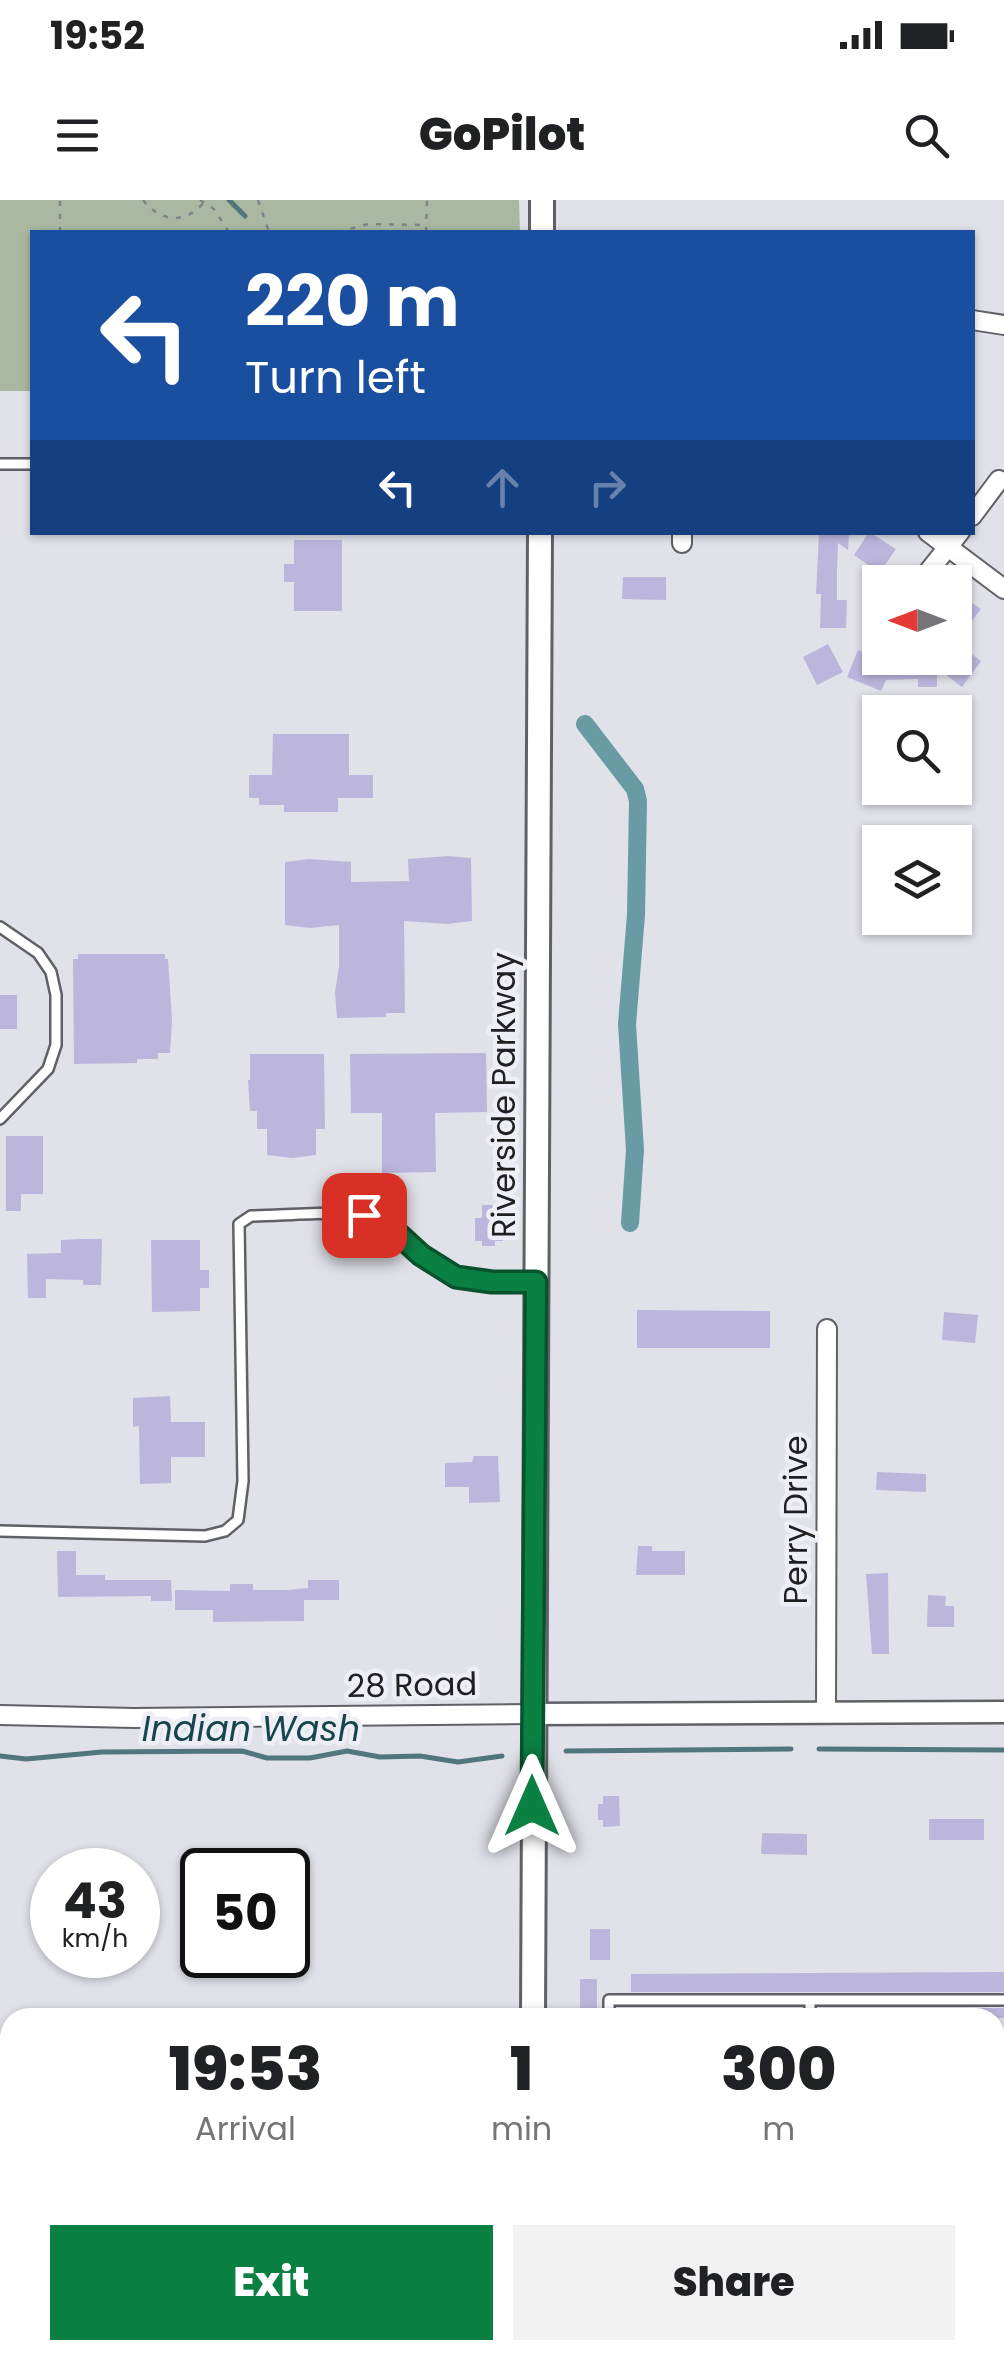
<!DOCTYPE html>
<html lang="en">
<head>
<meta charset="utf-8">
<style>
	:root { --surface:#fff; --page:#f2f2f2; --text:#202124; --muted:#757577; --accent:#0b8043 }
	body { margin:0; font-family:Poppins,sans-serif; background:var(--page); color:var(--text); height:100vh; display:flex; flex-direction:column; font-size:38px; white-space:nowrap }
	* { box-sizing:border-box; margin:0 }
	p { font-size:32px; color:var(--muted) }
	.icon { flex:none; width:55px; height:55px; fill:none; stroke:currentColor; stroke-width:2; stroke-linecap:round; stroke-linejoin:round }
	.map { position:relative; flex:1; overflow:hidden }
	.panel { position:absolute; left:0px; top:1808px; width:1005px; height:352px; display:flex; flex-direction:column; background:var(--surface); border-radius:30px 30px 0 0; box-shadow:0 2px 8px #0004 }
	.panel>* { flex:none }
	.hud { position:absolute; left:30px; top:30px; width:945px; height:305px; border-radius:0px; box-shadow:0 2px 8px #0004; background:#1a4fa0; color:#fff; overflow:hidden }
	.needle { width:65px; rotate:270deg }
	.controls { position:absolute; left:862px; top:365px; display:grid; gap:20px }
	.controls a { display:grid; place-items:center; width:110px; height:110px; border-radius:0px; background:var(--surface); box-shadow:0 2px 8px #0004; font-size:50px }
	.speed { position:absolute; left:30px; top:1648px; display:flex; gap:20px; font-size:50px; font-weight:700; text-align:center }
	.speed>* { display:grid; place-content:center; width:130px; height:130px; border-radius:50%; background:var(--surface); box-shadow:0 2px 8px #0004; line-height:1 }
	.speed small { font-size:25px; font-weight:400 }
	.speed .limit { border:5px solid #111; border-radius:15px; background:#fff; color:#111 }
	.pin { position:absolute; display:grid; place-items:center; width:85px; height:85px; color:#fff; margin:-42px; border-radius:20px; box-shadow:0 5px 15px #0006 }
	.me { position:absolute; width:110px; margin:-55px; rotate:0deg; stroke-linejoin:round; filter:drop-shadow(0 0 8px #0008) }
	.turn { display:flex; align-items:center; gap:35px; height:210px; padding:0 50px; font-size:45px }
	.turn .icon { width:130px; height:130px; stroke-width:2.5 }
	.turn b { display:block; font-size:70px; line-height:85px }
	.lanes { display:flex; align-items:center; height:95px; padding:0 50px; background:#0003; justify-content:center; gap:50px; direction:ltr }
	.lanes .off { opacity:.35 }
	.eta { display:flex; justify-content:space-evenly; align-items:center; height:170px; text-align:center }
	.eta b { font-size:60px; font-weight:800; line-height:70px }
	.cta { display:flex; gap:20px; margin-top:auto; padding:20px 50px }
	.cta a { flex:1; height:115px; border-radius:0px; background:var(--accent); color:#fff; font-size:40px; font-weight:800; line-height:115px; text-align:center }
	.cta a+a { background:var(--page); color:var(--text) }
	.status { display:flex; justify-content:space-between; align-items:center; height:70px; padding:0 50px; background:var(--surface); direction:ltr }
	.status svg { height:28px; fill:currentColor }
	header { display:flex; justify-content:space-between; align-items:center; height:130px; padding:0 50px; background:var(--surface); font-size:45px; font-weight:800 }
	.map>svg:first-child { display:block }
	.green { fill:#aab8a1 }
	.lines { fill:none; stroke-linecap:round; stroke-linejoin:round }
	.stream { stroke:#52767d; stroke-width:5 }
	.canal { stroke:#689ba3; stroke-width:18 }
	.building { fill:#bcb6dd }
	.service-casing { stroke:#606067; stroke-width:14 }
	.minor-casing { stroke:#606067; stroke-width:22 }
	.tertiary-casing { stroke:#606067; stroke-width:25 }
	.secondary-casing { stroke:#606067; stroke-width:28 }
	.path { stroke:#828388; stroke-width:2.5; stroke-dasharray:5 8; stroke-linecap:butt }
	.service { stroke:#fff; stroke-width:9 }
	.minor { stroke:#fff; stroke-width:18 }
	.tertiary { stroke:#fff; stroke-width:20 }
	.secondary { stroke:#fff; stroke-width:22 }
	.route-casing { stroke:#07532c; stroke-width:25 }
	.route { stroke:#0b8043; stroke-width:18 }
	.labels { text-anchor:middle; stroke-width:9; stroke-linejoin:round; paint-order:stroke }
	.street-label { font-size:32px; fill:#202023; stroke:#eeeef6 }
	.water-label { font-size:35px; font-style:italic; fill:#16464c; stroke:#eeeef6 }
</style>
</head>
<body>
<div class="status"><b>19:52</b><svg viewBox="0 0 49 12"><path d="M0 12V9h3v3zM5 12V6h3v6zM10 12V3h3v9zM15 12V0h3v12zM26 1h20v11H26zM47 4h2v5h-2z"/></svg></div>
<header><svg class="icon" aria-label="menu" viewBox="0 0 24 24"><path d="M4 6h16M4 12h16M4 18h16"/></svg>GoPilot<svg class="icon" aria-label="search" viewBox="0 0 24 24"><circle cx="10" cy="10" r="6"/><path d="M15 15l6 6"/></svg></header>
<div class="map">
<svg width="1004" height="2159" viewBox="0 0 1004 2159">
	<rect width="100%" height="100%" fill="#e0e1e9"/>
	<path class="green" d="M 0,0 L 519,0 L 520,32 L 32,32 L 32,191 L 0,191 Z"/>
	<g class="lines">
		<path class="stream" d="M 229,0 L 245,16
			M 819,1549 L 1004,1550
			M 566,1551 L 791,1549
			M 0,1556 L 26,1559 L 102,1552 L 242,1551 L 267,1558 L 310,1558 L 347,1551 L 380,1557 L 420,1556 L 458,1562 L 502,1556"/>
		<path class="canal" d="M 585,524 L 635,589 L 638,601 L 636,715 L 627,824 L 635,950 L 630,1023"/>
	</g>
	<path class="building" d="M 819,332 L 849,332 L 848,350 L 838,343 L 837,371 L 837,400 L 847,400 L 846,428 L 820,428 L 821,394 L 816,394 Z
		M 869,332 L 896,349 L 881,371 L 877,371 L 854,355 Z
		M 294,340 L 342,340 L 342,411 L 294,411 L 294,382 L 284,382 L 284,364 L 294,364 Z
		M 623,377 L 666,377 L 666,400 L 622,399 Z
		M 963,397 L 981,409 L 956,442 L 981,461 L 962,487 L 937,468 L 937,487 L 918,487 L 918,479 L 886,480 L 881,491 L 847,477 L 858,450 L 901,468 L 901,461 L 955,460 L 955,406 Z
		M 828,444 L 843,472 L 817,485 L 803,457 Z
		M 273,534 L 349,534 L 349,575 L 373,575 L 373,598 L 338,598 L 338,612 L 284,612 L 284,605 L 259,605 L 259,598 L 249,598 L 249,575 L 272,575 Z
		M 448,656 L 471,658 L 472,721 L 447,724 L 404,721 L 405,813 L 386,813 L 386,817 L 337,818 L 335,792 L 339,767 L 339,725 L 310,728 L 285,725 L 285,662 L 309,659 L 351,662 L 351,682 L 409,681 L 408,659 Z
		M 78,754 L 165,754 L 165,759 L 168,759 L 172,820 L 170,853 L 158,853 L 158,859 L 137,859 L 137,863 L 74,864 L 73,759 L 78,759 Z
		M 0,795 L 17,795 L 17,829 L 0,829 Z
		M 486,853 L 487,912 L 435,913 L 436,972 L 382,973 L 382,913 L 351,913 L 350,854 Z
		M 250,854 L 324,854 L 325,929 L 316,929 L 316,955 L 292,958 L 267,955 L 267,929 L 257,929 L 257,911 L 250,911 L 248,880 L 250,880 Z
		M 6,936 L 43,936 L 43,994 L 21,994 L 21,1011 L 6,1011 Z
		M 482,1005 L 496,1005 L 496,1011 L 502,1011 L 503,1041 L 495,1041 L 495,1046 L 482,1046 L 482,1041 L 475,1041 L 475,1018 L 482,1018 Z
		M 82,1039 L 102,1039 L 101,1085 L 83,1085 L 83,1080 L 46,1079 L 46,1098 L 28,1098 L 27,1054 L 61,1053 L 61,1040 Z
		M 151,1040 L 200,1040 L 200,1070 L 209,1070 L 209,1088 L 200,1088 L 200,1111 L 152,1112 Z
		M 637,1110 L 770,1111 L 770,1148 L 637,1148 Z
		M 944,1112 L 978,1115 L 975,1143 L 942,1140 Z
		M 170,1196 L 171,1222 L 205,1222 L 205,1257 L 171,1257 L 171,1283 L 140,1284 L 139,1226 L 133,1227 L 133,1198 Z
		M 474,1256 L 498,1256 L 500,1302 L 469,1303 L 469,1287 L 445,1287 L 445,1263 L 472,1262 Z
		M 877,1272 L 926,1274 L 926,1292 L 876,1290 Z
		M 638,1346 L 652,1346 L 652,1351 L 685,1351 L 685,1375 L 636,1375 Z
		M 57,1351 L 76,1351 L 76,1375 L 105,1375 L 105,1380 L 171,1380 L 172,1401 L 151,1401 L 151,1396 L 58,1397 Z
		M 888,1373 L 889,1454 L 872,1454 L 866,1374 Z
		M 308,1380 L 339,1380 L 339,1400 L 304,1400 L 304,1421 L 213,1422 L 213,1410 L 175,1410 L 175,1390 L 230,1391 L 230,1384 L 253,1384 L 253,1390 L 287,1390 L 308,1388 Z
		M 928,1395 L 946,1396 L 945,1406 L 954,1406 L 954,1427 L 927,1427 Z
		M 603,1596 L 619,1596 L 620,1626 L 603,1627 L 603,1620 L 598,1620 L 598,1604 L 603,1604 Z
		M 929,1619 L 984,1619 L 984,1640 L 929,1640 Z
		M 762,1633 L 807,1634 L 807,1655 L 761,1654 Z
		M 590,1729 L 610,1729 L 610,1760 L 590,1760 Z
		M 1004,1772 L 1004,1792 L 631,1792 L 631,1774 Z
		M 580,1779 L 597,1779 L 597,1818 L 580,1818 Z
		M 631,1808 L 802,1808 L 802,1818 L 632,1818 Z
		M 818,1808 L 1004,1808 L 1004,1818 L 818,1818 Z"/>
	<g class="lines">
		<g class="service-casing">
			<path id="service" d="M 0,264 L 32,264
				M 0,727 L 38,753 L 51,772 L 56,795 L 56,845 L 48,869 L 0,919
				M 0,1331 L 205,1336 L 225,1331 L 238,1320 L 243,1281 L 239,1024 L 251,1016 C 280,1016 342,1010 367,1016 C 388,1022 401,1038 417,1051 C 454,1083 487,1082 533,1081
				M 810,1800 L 810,1818
				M 609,1818 L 609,1800 L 1004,1800
				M 995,1843 L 1004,1843
				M 995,2077 L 1004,2077
				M 602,2159 L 602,2150"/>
		</g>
		<g class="minor-casing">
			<path id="minor" d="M 972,120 L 1004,125
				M 972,316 L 999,280
				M 928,332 L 1004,389
				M 682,343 L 682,332
				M 920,382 L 960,332
				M 826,1513 L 827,1129
				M 0,1515 L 134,1518 L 533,1514"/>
		</g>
		<g class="tertiary-casing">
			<path id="tertiary" d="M 533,1514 L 1004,1512"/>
		</g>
		<g class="secondary-casing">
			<path id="secondary" d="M 542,32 L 542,0
				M 533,1818 L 540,332
				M 533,2150 L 533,2159"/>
		</g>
		<path class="path" d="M 143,0 C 160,22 186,25 204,2
			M 200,0 L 214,9 L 229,32
			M 258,0 L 269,32
			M 60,32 L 60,0
			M 338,32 L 368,24 L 426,25
			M 426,32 L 427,0"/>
		<use href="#service" class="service"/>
		<use href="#minor" class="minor"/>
		<use href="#tertiary" class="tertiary"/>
		<use href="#secondary" class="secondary"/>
	</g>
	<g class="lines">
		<g class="route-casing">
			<path id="route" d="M 364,1015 L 386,1023 L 421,1055 L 456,1077 L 492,1082 L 536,1082 L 532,1606"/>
		</g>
		<use href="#route" class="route"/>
	</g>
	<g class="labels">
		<g class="street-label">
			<text transform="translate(504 895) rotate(-90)" y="11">Riverside Parkway</text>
			<text transform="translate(796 1320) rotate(-90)" y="11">Perry Drive</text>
			<text transform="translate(412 1485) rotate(-1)" y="11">28 Road</text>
		</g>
		<g class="water-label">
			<text x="251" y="1541">Indian Wash</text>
		</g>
	</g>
</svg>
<div class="controls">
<a><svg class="needle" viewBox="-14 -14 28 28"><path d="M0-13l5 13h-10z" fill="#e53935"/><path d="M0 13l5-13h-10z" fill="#757577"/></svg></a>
<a><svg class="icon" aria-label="search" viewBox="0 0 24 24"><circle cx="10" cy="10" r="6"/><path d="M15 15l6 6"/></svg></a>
<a><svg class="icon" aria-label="layers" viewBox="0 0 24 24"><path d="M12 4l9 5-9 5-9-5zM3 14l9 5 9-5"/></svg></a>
</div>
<div class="speed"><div>43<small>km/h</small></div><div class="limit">50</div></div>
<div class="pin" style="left:364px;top:1015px;background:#d93025"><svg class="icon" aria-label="arrive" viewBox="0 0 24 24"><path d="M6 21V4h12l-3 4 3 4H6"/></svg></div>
<svg class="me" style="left:532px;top:1606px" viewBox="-20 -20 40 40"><path d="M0-17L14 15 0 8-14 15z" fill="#0b8043" stroke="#fff" stroke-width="4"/></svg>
<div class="hud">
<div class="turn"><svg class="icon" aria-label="left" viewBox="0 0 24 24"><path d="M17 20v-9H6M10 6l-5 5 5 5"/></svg><div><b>220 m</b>Turn left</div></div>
<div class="lanes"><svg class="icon" aria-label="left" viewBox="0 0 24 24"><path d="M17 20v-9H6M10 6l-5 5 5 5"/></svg><svg class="icon off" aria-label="ahead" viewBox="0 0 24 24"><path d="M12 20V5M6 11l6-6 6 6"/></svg><svg class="icon off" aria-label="right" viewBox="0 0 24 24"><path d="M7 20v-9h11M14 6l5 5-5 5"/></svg></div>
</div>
<section class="panel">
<div class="eta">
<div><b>19:53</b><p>Arrival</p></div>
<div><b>1</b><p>min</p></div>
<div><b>300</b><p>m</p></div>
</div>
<div class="cta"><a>Exit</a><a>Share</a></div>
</section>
</div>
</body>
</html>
